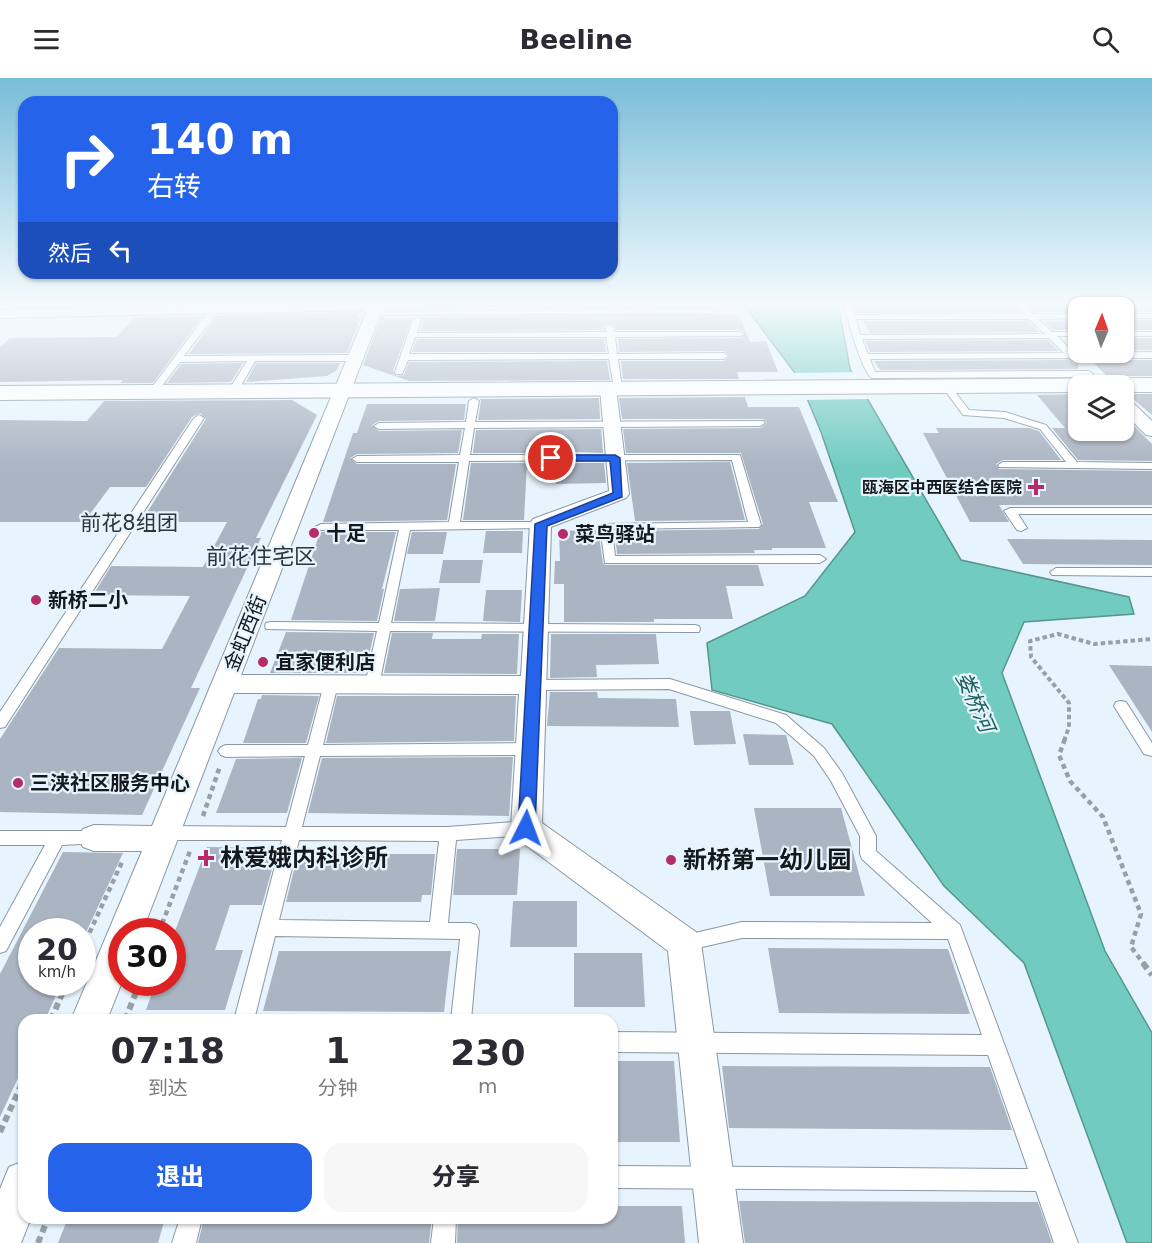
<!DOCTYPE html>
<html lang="zh">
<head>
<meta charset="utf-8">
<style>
	:root { --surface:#fff; --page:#f7f7f7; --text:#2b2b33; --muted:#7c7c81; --accent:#2563eb }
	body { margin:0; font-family:"DejaVu Sans","Noto Sans SC",sans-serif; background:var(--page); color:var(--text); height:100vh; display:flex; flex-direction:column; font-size:22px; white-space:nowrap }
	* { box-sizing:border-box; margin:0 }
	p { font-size:20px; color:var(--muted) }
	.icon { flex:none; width:33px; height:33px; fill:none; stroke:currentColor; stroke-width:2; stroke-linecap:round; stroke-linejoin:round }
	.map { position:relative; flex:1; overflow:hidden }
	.panel { position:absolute; left:18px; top:936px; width:600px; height:210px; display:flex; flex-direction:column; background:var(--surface); border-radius:18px; box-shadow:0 2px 4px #0004 }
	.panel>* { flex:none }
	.top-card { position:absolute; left:18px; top:18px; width:600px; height:183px; border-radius:18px; box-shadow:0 2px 4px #0004; background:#2563eb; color:#fff; overflow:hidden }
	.needle { width:39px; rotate:2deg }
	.controls { position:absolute; left:1068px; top:219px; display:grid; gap:12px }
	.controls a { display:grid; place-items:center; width:66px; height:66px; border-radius:12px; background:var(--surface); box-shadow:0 2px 4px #0004; font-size:30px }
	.speed { position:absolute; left:18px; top:840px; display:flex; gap:12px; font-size:30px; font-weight:700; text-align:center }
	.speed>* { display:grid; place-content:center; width:78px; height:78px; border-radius:50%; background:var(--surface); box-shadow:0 2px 4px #0004; line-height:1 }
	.speed small { font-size:15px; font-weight:400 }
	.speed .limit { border:9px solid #d22; background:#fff; color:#111 }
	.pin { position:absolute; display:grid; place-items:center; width:51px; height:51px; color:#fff; margin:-26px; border:3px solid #fff; border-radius:50%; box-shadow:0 2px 6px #0007 }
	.me { position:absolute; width:66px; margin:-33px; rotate:3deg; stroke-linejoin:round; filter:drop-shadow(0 0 4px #0008) }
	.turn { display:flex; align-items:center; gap:21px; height:126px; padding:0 30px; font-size:27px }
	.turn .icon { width:78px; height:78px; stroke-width:2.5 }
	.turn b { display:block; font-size:42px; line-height:51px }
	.then { display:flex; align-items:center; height:57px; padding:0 30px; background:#0003; gap:12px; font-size:22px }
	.eta { display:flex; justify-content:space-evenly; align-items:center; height:102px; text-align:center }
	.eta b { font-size:36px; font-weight:800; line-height:42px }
	.action { display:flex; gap:12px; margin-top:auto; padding:12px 30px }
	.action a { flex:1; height:69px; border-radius:18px; background:var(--accent); color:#fff; font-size:24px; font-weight:800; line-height:69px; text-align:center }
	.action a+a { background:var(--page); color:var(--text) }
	header { display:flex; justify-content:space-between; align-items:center; height:78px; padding:0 30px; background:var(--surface); font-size:27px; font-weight:800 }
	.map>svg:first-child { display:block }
	.water { fill:#72cbc1; stroke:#569690; stroke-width:1.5 }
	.pier { fill:#e7f4fd }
	.building { fill:#abb4c2 }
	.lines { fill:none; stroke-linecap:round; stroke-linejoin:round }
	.lane-casing { stroke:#8998a2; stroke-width:2 }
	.street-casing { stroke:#8998a2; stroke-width:2 }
	.secondary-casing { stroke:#8998a2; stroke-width:2 }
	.path-far2 { stroke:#95a0a7; stroke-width:4; stroke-dasharray:4.5 3; stroke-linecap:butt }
	.path-far1 { stroke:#95a0a7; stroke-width:4.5; stroke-dasharray:5 4; stroke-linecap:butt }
	.path { stroke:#95a0a7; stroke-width:6; stroke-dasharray:7 4.5; stroke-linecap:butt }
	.lane { fill:#fff; fill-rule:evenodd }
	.street { fill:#fff; fill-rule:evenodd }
	.secondary { fill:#fff; fill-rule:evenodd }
	.route { fill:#2563eb; stroke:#184099; stroke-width:1.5 }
	.poi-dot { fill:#b62c67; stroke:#e7f4fd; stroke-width:2 }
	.labels { text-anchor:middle; stroke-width:4.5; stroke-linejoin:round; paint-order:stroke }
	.far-poi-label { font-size:16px; font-weight:bold; fill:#13191d; stroke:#e7f4fd; text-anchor:end }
	.poi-label { font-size:20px; font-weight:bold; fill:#13191d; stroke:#e7f4fd; text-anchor:start }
	.street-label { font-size:20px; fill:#13191d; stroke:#e7f4fd }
	.neighbourhood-label { font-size:21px; fill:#29363e; stroke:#e7f4fd }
	.water-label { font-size:21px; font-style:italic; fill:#18625b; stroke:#e7f4fd }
	.quarter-label { font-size:22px; fill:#29363e; stroke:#e7f4fd }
	.near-poi-label { font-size:24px; font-weight:bold; fill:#13191d; stroke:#e7f4fd; text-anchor:start }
</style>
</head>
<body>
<header><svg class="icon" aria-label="menu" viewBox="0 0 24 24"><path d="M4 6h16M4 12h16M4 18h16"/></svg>Beeline<svg class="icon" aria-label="search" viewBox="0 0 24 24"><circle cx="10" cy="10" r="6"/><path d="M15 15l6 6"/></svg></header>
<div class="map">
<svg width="1152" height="1165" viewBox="0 0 1152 1165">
	<rect width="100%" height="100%" fill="#e7f4fd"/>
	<path class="water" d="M 743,226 L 838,226 L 850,291 L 961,482 L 1129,519 L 1134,536 L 1024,544 L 1002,595 L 1105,873 L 1152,955 L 1152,1165 L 1127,1165 L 1024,885 L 944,808 L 832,646 L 712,612 L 707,565 L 805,518 L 855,454 L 821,354 L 798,299 Z"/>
	<path class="pier" d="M 856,294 L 872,321 L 805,322 L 791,295 Z"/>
	<path class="building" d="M 421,226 L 659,226 L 659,229 L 420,230 Z
		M 854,226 L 1013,226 L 1020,234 L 859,235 Z
		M 1026,226 L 1078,226 L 1078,234 L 1034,234 Z
		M 1100,226 L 1152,226 L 1152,234 L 1124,234 L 1124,230 L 1104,230 Z
		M 359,234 L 357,240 L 361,240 L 347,275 L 189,276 L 217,237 Z
		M 739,236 L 750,264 L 766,263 L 778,294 L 737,294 L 739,301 L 623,301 L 621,283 L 724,283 L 730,278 L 724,273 L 619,274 L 618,261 L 740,260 L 746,255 L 740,252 L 616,252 L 614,247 L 608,245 L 603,248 L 603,252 L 420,253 L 423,243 L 420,239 Z
		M 203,238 L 153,305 L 120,305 L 123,302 L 0,304 L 0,269 L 10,260 L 117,259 L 135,239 Z
		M 381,240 L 412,240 L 393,293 L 396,298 L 404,297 L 409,284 L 607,283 L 610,302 L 409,303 L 363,287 Z
		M 1078,242 L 1078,252 L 1053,252 L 1044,243 Z
		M 1124,242 L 1152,242 L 1152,252 L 1124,252 Z
		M 863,243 L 1028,243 L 1039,254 L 870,255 Z
		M 1124,260 L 1152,260 L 1152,272 L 1124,272 Z
		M 417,261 L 604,261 L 606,274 L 412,274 Z
		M 1048,262 L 1059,273 L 870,274 L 865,263 Z
		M 1068,282 L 1075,286 L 1078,284 L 1078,291 L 880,292 L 874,283 Z
		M 1091,282 L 1152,282 L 1152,298 L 1107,298 Z
		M 243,285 L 231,304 L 167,305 L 181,286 Z
		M 256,285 L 340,285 L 337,292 L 327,298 L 246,304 Z
		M 1078,316 L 1078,352 L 1124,352 L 1124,338 L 1152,366 L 1152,383 L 1078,382 L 1052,350 L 1065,350 L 1037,317 Z
		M 1124,316 L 1152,316 L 1152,337 L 1132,320 L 1124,319 Z
		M 745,319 L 748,329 L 799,329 L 838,424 L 809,424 L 826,470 L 772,470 L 772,472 L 754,472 L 755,475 L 617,476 L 615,453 L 759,451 L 763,446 L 741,375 L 626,375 L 623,351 L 760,350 L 767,345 L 763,341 L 622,341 L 619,320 Z
		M 599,320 L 600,341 L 478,342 L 481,323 L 480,321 Z
		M 292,322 L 317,337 L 256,460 L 261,460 L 191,610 L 200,610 L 142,737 L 0,734 L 0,661 L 59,570 L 162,571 L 190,518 L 93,517 L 111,488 L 203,489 L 227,444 L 141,444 L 206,341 L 200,335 L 192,339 L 146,409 L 110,409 L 84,444 L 0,444 L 0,342 L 87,343 L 104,323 Z
		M 367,326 L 466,326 L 464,342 L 379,343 L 372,347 L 379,353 L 462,352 L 458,375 L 357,376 L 350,380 L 357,386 L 456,386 L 447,442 L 323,444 L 353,355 L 357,355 Z
		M 936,350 L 1029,350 L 1039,353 L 1061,382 L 1003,382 L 996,386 L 999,391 L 1152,393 L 1152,427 L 999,427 L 1009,444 L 970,444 L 923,355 L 939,355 Z
		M 601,351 L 603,375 L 528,372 L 528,375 L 473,375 L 476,352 Z
		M 730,384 L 745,442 L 635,443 L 627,385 Z
		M 471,385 L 527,385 L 524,442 L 463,442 Z
		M 556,385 L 604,385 L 606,405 L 556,406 Z
		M 598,452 L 603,485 L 605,487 L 758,487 L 764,508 L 726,508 L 733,541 L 654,541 L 654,544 L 564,544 L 564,506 L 554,506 L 555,483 L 560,483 L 559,453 Z
		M 486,453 L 523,453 L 522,475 L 483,475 Z
		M 320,454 L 396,454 L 382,511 L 384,511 L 377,543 L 291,542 Z
		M 412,454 L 447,454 L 443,476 L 407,476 Z
		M 1007,461 L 1152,462 L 1152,487 L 1023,486 Z
		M 443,482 L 483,482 L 480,505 L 439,505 Z
		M 440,510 L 435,543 L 394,543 L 400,511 Z
		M 486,512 L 522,512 L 520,544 L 483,543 Z
		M 286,554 L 374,555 L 365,595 L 270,595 Z
		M 392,555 L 433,555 L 432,561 L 481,561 L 482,556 L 519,556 L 517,596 L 384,595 Z
		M 551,556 L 656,556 L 659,586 L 596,587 L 597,599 L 550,600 Z
		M 1109,587 L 1152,588 L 1152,654 Z
		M 550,614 L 597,614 L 598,620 L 676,621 L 679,649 L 547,648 Z
		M 262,617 L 319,618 L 306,665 L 243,665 L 258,621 L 261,621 Z
		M 337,618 L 516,618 L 514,663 L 326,665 Z
		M 690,633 L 730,633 L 736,666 L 694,667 Z
		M 743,656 L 786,657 L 794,687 L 749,687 Z
		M 513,679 L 509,738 L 308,735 L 322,680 Z
		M 302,680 L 287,735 L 216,735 L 236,681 Z
		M 754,730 L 841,730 L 865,818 L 770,818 Z
		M 207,769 L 278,770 L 262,827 L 230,827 L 215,872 L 243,872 L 225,932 L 146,932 L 156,904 L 172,904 L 172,861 Z
		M 457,771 L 520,771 L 517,817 L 453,817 Z
		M 63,774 L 123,775 L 82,863 L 82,854 L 32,854 L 32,904 L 62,904 L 45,942 L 24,942 L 24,987 L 0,1039 L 0,896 Z
		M 298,776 L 435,776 L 431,817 L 422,817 L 421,824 L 286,824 Z
		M 513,823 L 577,823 L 577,869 L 510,869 Z
		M 768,870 L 948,871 L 970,936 L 779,935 Z
		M 279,873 L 451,873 L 444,934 L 263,933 Z
		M 574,875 L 642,875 L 645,929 L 574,929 Z
		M 612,983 L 674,983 L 680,1064 L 612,1064 Z
		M 722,988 L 990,989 L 1012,1052 L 729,1050 Z
		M 739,1123 L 1038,1124 L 1052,1165 L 745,1165 Z
		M 612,1128 L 682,1128 L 685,1165 L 457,1165 L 458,1140 L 612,1140 Z
		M 68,1140 L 165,1140 L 158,1165 L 58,1165 Z
		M 204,1140 L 432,1140 L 429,1165 L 198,1165 Z"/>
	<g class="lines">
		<g class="lane-casing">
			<path id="lane" d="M 844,226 L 852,226 L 855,237 L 1025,236 L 1015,226 L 1023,226 L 1033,236 L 1078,236 L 1078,240 L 1038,241 L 1052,254 L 1078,254 L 1078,258 L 1057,258 L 1074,275 L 1152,274 L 1152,280 L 1079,280 L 1075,284 L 1069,280 L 870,281 L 875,294 L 1089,293 L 1093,296 L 1089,299 L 872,300 C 861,293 848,241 844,226 ZM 856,241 L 1029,241 L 1045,256 L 860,257 ZM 1049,260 L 1064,275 L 868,276 L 862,261 Z
				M 213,228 L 220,230 L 184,278 L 356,277 L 360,280 L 356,283 L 255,283 L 238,313 L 233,316 L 228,313 L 247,283 L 180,284 L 156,316 L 150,316 L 150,312 Z
				M 710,231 L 714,233 L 713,235 L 373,237 L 369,235 L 373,233 Z
				M 1124,236 L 1152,236 L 1152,240 L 1124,240 Z
				M 417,240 L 421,242 L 417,255 L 606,254 L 605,249 L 609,247 L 613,249 L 614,254 L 740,254 L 744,256 L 740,258 L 615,259 L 617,276 L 724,275 L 728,278 L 724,281 L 618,281 L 622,310 L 618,313 L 614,310 L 609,281 L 408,282 L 402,296 L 396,296 L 395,294 L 413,242 ZM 415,259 L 606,259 L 609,276 L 409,276 Z
				M 1124,254 L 1152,254 L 1152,258 L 1124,258 Z
				M 943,306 L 949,306 L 969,332 L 1005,334 L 1046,347 L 1077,384 L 1152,385 L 1152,391 L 999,389 L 998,387 L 1003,384 L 1066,384 L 1040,351 L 1004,340 L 963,337 L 942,308 Z
				M 474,320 L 479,323 L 475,344 L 763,343 L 765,345 L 760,348 L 474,350 L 470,377 L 740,377 L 761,447 L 759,449 L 612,451 L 615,478 L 820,477 L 826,481 L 820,485 L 605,485 L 600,448 L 602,446 L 748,444 L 732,382 L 469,383 L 460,444 L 541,444 L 547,447 L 541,450 L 410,452 L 391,545 L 694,547 L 699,548 L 700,551 L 699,554 L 390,553 L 379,607 L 372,612 L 365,607 L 377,553 L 266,551 L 265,548 L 266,545 L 271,544 L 379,545 L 399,452 L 321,452 L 315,449 L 321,446 L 449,444 L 459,384 L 357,384 L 352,381 L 357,378 L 460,377 L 465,350 L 379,351 L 374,348 L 379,345 L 466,344 L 469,323 Z
				M 199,337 L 204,340 L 5,649 L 0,650 L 0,634 L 194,340 Z
				M 1010,430 L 1152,430 L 1152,436 L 1018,436 L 1027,450 L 1021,453 L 1017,452 L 1004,433 Z
				M 1056,490 L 1152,490 L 1152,498 L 1052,497 L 1050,494 Z
				M 331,601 L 338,606 L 323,667 L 531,665 L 536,667 L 538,671 L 536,675 L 531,677 L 320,678 L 302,749 L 448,749 L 526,743 L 532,745 L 534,750 L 532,755 L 526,757 L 456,762 L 448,845 L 470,845 L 476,847 L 479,853 L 471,942 L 451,942 L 460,861 L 275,858 L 254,942 L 234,942 L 282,762 L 164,762 L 158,760 L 156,755 L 158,750 L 164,748 L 286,749 L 305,678 L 226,679 L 221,677 L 218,673 L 221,669 L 226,667 L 308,667 L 324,606 ZM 299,762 L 439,763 L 430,844 L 279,842 Z
				M 670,601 L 786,637 L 824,670 L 842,695 L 876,758 L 876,773 L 960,847 L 1078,1165 L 1054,1165 L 1036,1113 L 612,1110 L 612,1088 L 1028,1091 L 988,977 L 612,974 L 612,954 L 982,957 L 948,861 L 742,860 L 684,873 L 678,871 L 675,865 L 678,859 L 742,844 L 932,845 L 862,781 L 860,776 L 860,758 L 831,703 L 814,678 L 776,645 L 669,611 L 533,612 L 526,607 L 533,602 Z
				M 1121,623 L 1126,624 L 1152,665 L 1152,678 L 1144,676 L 1114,628 L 1116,624 Z
				M 0,753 L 94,753 L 100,755 L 102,760 L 100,765 L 62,767 L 6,873 L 0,875 L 0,849 L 45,767 L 0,767 Z
				M 180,1140 L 202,1140 L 196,1165 L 172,1165 Z
				M 434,1140 L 456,1140 L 455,1165 L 431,1165 Z"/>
		</g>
		<g class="street-casing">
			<path id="street" d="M 260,226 L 389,226 L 380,237 L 241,597 L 521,598 L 530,446 L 533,441 L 609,413 L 600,310 L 602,306 L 614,306 L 616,310 L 629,416 L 626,420 L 551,449 L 542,745 L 696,854 L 701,865 L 743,1165 L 699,1165 L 668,873 L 515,759 L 511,750 L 519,616 L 234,615 L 142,854 L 122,854 L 122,904 L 107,942 L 71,942 L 142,773 L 94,773 L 83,769 L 78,760 L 83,751 L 94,747 L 152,748 L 366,235 L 363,232 L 0,240 L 0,232 Z
				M 1124,321 L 1130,322 L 1152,343 L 1152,358 L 1146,357 L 1124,335 Z
				M 24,1083 L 24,1140 L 31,1140 L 21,1165 L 0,1165 L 0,1111 L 9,1089 Z"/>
		</g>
		<g class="secondary-casing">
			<path id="secondary" d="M 1152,300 L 1152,314 L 1124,314 L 1124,308 L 1078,308 L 1078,314 L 0,322 L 0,308 Z"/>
		</g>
		<path class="path-far2" d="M 1064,663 L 1069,649 L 1069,625 L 1031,579 L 1030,563 L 1058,556 L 1094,566 L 1152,561"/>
		<path class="path-far1" d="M 1065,661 L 1059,677 L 1070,703 L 1103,739 L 1141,836 L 1131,869 L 1144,886
			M 203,738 L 220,688
			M 159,854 L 190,773
			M 82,871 L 122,784"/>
		<path class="path" d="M 1143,885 L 1152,897
			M 51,942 L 67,904
			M 125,942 L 140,904
			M 0,1054 L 24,1001
			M 38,1165 L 48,1140"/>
		<use href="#lane" class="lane"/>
		<use href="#street" class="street"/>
		<use href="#secondary" class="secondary"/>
	</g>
	<linearGradient id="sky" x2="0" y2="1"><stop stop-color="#79bdd8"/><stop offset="0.58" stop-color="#f4fafe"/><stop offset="1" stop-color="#f4fafe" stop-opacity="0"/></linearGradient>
	<rect width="1152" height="389" fill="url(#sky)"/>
	<path class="route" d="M 615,377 L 620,380 L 622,419 L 547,448 L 535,750 L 532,755 L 526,757 L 521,755 L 518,750 L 535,446 L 613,415 L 610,383 L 551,383 L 546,380 L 551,377 Z"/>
	<g class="poi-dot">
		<path d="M1033 400h6v6h6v6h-6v6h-6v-6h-6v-6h6z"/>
		<circle cx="314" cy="455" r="6"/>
		<circle cx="563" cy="456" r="6"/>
		<circle cx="36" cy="522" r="6"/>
		<circle cx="263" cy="584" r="6"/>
		<circle cx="18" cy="705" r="6"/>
		<path d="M203 771h6v6h6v6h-6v6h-6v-6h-6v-6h6z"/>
		<circle cx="671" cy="782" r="6"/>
	</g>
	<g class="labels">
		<g class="far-poi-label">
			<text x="1022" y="415">瓯海区中西医结合医院</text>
		</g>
		<g class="poi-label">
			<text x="326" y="462">十足</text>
			<text x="575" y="463">菜鸟驿站</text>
			<text x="48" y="529">新桥二小</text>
			<text x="275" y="591">宜家便利店</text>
			<text x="30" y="712">三浃社区服务中心</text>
		</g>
		<g class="street-label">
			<text transform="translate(245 555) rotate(-68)" y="7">金虹西街</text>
		</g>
		<g class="neighbourhood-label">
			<text x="129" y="452">前花8组团</text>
		</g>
		<g class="water-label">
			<text transform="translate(975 624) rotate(66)" y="7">娄桥河</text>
		</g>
		<g class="quarter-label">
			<text x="261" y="486">前花住宅区</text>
		</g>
		<g class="near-poi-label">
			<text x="220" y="788">林爱娥内科诊所</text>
			<text x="683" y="790">新桥第一幼儿园</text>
		</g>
	</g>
</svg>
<div class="controls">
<a><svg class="needle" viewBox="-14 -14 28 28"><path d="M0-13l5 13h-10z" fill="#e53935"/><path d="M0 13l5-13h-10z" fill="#7c7c81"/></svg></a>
<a><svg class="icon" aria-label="layers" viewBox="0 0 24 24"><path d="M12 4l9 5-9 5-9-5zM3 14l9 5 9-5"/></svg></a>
</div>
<div class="speed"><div>20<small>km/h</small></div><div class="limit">30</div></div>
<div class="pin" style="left:551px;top:380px;background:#d93025"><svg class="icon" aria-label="arrive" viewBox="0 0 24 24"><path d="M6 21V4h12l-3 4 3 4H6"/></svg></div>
<svg class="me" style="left:526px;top:750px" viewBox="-20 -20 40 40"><path d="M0-17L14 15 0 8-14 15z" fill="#2563eb" stroke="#fff" stroke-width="4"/></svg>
<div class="top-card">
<div class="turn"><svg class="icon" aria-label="right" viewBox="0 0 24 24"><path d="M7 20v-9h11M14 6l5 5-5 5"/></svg><div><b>140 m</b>右转</div></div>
<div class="then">然后<svg class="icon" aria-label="left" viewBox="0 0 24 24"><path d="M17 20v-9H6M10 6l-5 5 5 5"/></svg></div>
</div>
<section class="panel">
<div class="eta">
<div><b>07:18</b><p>到达</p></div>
<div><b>1</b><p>分钟</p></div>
<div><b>230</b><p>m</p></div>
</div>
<div class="action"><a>退出</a><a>分享</a></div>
</section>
</div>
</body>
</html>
